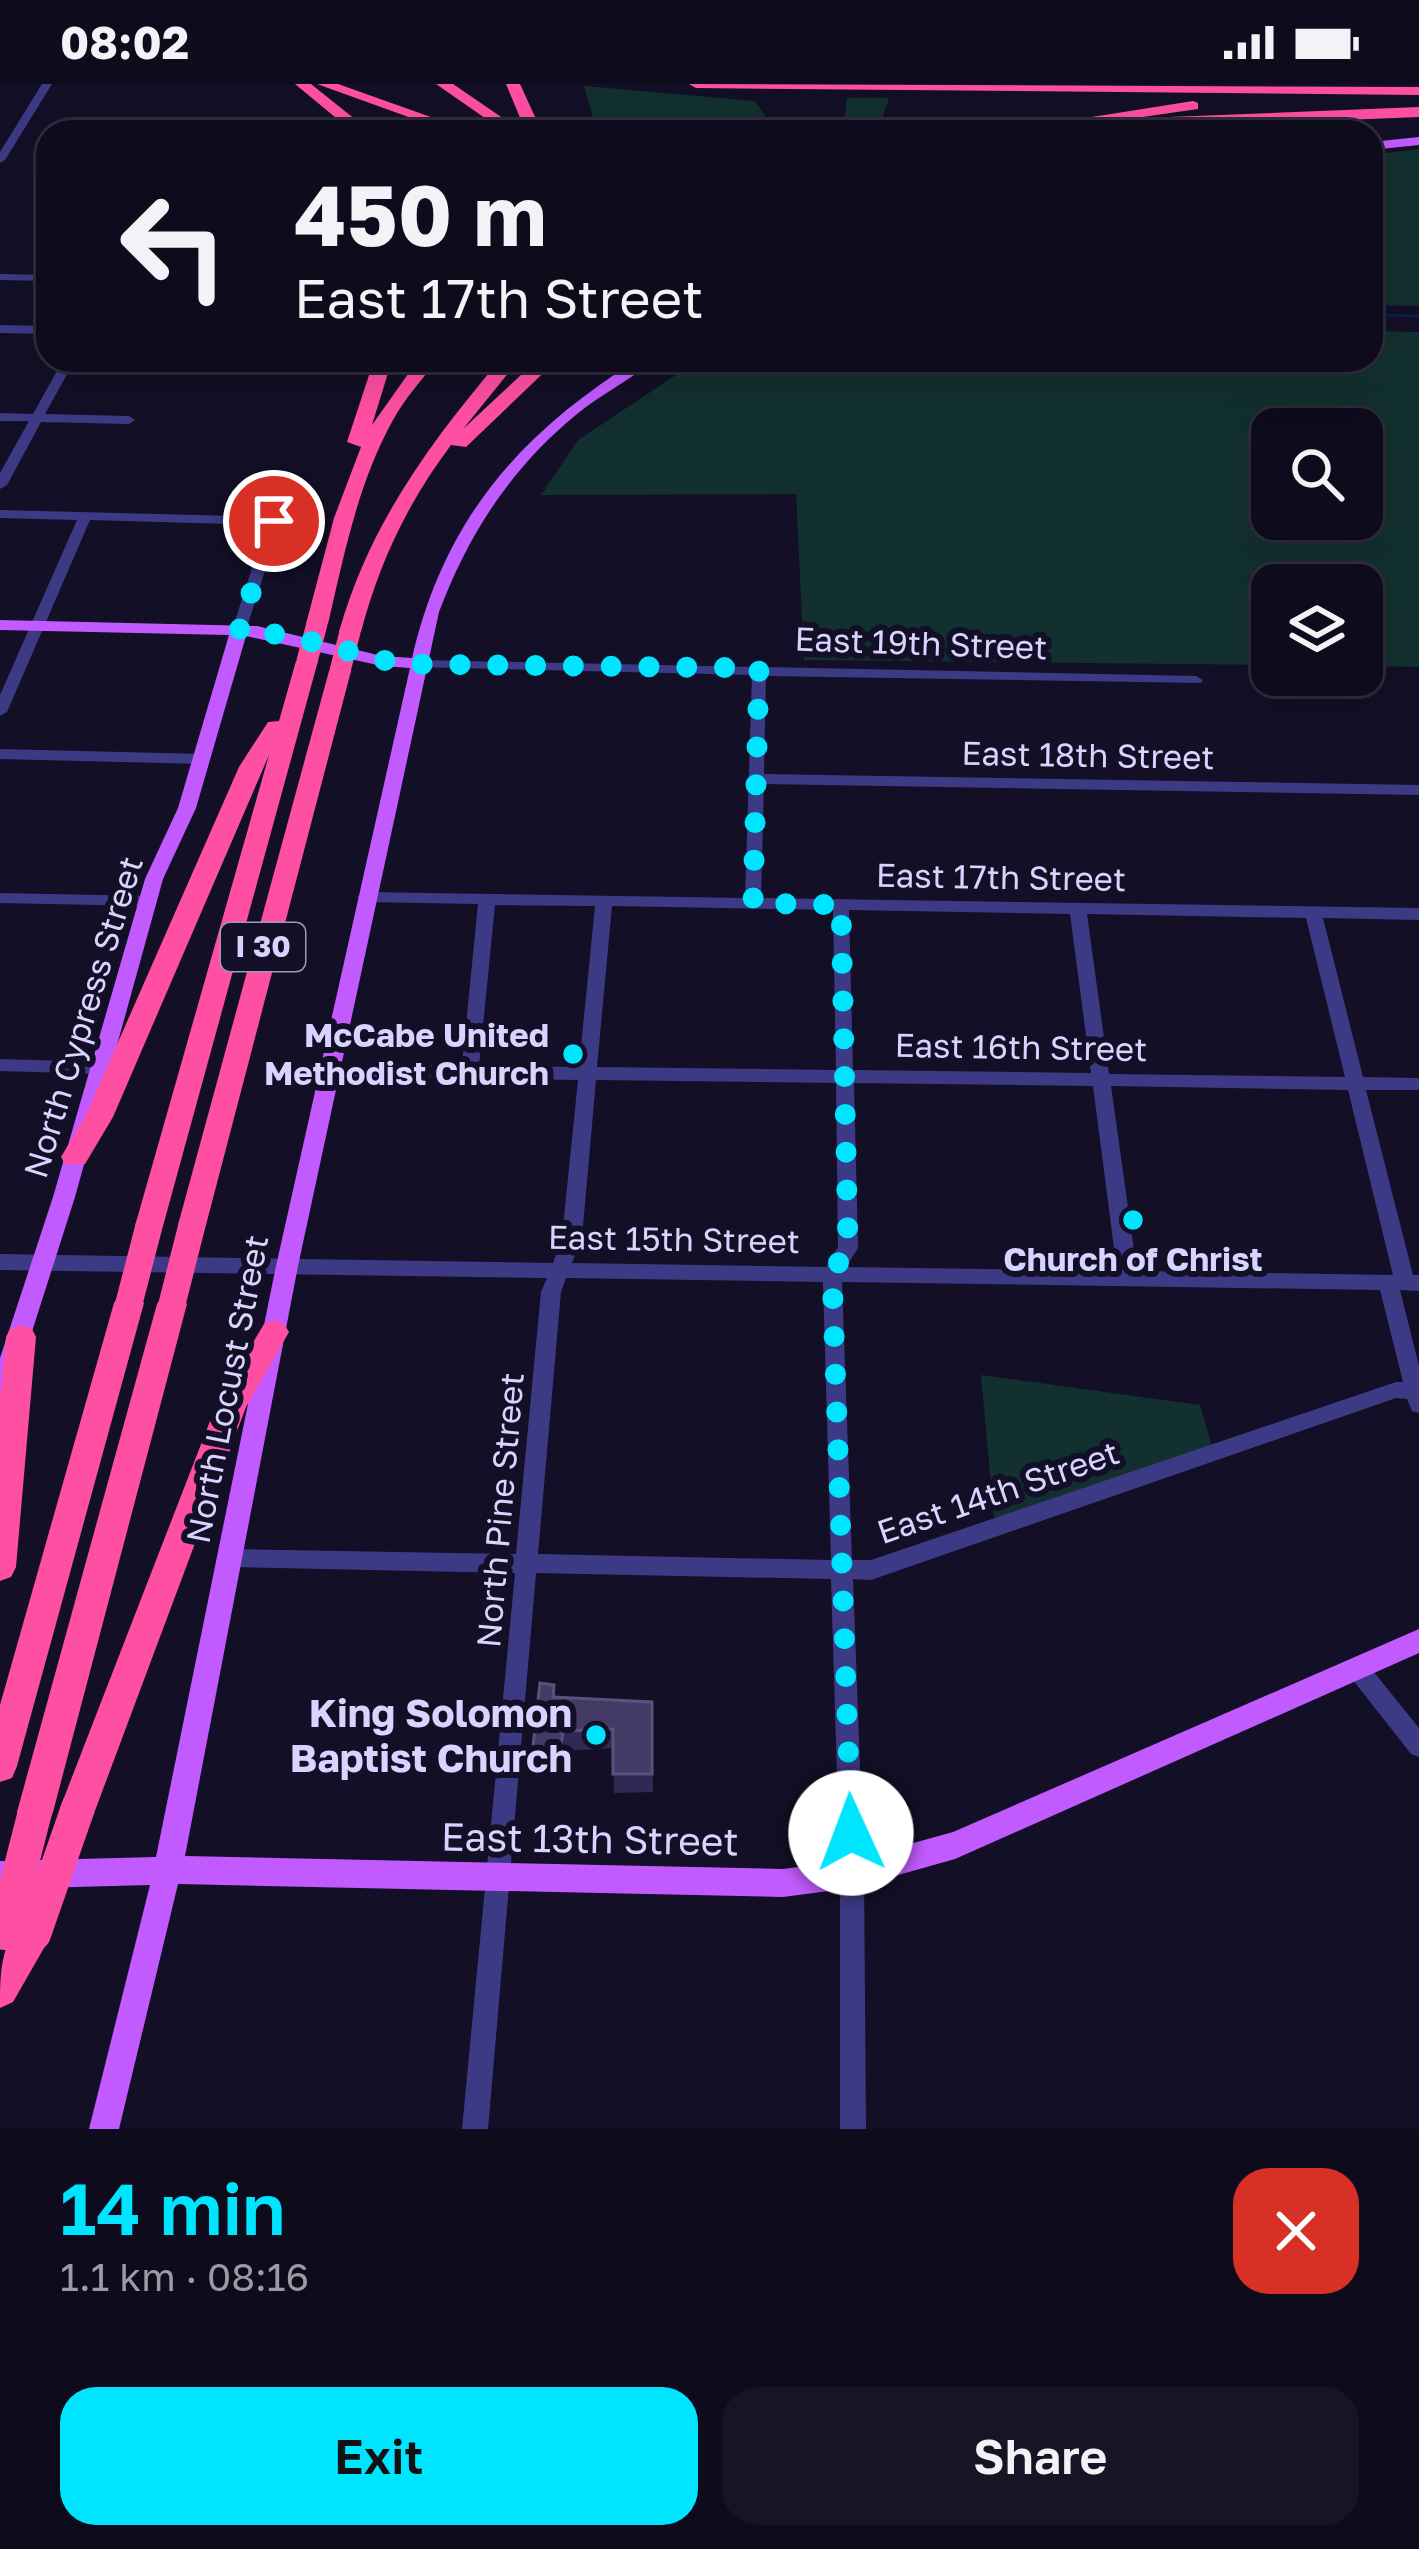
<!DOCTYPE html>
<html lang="en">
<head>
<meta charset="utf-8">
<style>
	:root { --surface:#0e0b1c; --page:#171425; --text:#f1f3f6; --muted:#9b9ba3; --line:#2e2b3b; --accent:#00e5ff }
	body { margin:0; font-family:"Golos Text",sans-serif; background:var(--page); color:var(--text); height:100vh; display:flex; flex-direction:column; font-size:45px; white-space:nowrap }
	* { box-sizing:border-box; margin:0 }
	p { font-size:39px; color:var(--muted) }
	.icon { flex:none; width:66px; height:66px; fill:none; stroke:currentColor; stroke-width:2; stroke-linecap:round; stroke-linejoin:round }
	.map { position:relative; height:2045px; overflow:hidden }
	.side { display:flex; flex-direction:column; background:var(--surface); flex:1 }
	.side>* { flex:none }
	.top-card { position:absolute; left:36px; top:36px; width:1347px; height:252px; border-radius:36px; box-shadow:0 12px 48px #0002,0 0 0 3px var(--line); background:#0e0b1c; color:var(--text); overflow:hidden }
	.controls { position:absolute; left:1251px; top:324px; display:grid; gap:24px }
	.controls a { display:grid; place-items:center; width:132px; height:132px; border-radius:24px; background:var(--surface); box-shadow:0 12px 48px #0002,0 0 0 3px var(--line); font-size:60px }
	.pin { position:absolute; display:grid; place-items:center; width:102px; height:102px; color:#fff; margin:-51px; border:6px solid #fff; border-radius:50%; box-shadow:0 3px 12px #0007 }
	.me { position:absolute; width:132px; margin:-66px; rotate:358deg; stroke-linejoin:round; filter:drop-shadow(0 0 9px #0008) }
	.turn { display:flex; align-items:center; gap:42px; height:252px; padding:0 60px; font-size:54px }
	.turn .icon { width:156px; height:156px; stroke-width:2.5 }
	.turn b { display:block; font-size:84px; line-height:102px }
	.round { display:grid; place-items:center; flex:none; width:126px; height:126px; border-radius:36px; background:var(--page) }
	.summary { display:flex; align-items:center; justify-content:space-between; height:204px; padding:0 60px }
	h1 { font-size:72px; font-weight:600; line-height:90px; color:var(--accent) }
	.cta { display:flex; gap:24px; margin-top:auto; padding:24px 60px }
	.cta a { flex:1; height:138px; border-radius:36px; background:var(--accent); color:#111; font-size:48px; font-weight:600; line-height:138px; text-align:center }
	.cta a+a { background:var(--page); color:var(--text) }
	.status { display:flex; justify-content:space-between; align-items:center; height:84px; padding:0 60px; background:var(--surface); direction:ltr }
	.status svg { height:33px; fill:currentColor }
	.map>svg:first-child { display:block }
	.green { fill:#12302f; fill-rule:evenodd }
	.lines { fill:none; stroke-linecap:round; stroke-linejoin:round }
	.stream { stroke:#0a1f44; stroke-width:3 }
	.minor { fill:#3d3a85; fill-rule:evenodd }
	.major { fill:#c25bff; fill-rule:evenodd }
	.highway { fill:#ff4fa3; fill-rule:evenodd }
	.highway-bridge-far2 { stroke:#ff4fa3; stroke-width:21 }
	.highway-bridge-far1 { stroke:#ff4fa3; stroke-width:27 }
	.highway-bridge { stroke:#ff4fa3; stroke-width:34 }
	.wall { fill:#312854 }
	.shaded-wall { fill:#1d163a }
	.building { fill:#433a66; stroke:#5a527e; stroke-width:3 }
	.route { stroke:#00e5ff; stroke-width:21; stroke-dasharray:0 37.8 }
	.poi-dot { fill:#00e5ff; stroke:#130f26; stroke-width:4.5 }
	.labels { text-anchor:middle; stroke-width:12; stroke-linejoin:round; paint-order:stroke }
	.shield { fill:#130f26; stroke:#9e99be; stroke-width:3 }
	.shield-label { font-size:30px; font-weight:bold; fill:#d9d4ff }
	.street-label { font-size:33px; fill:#d9d4ff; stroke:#130f26 }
	.poi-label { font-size:33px; font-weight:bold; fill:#d9d4ff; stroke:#130f26; text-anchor:end }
	.near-poi-label { font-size:39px; font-weight:bold; fill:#d9d4ff; stroke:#130f26; text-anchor:end }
	.near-street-label { font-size:39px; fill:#d9d4ff; stroke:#130f26 }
</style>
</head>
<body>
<div class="status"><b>08:02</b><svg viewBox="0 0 49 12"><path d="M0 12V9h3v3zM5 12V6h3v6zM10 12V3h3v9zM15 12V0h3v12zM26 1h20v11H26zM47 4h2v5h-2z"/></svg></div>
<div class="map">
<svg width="1419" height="2045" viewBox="0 0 1419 2045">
	<rect width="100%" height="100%" fill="#130f26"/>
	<path class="green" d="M 584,2 L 755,17 L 766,33 L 844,38 L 847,14 L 889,14 L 880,41 L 921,44 L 597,48 Z
		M 1419,65 L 1419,222 L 1371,221 L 1371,71 Z
		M 1371,247 L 1419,248 L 1419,583 L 1362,582 L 1362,501 L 1272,501 L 1272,581 L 804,576 L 796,410 L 541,411 L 578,356 L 679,289 L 717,276 L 1371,276 ZM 1272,345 L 1362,345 L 1362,435 L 1272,435 Z
		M 981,1291 L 1200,1321 L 1214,1369 L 995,1445 Z"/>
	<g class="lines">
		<path class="stream" d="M 1371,231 L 1419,232"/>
		<path class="minor" d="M 42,0 L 52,0 L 5,76 L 0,79 L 0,68 Z
			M 0,190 L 48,191 L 48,197 L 0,196 Z
			M 0,241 L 48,242 L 48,250 L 0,249 Z
			M 63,276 L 75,276 L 45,330 L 129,332 L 135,336 L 129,340 L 41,338 L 7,401 L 0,405 L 0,389 L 29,337 L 0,337 L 0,329 L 33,330 Z
			M 0,426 L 274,433 L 281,437 L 246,546 L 239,550 L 232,546 L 266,441 L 90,436 L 7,628 L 0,632 L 0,611 L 77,436 L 0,434 Z
			M 419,576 L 753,583 L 759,580 L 765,583 L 1196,592 L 1203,596 L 1201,599 L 766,592 L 764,690 L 1419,701 L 1419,711 L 764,700 L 761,814 L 1419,824 L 1419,836 L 1323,834 L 1363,993 L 1419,994 L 1419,1006 L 1366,1006 L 1413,1191 L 1419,1191 L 1419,1207 L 1400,1206 L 1419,1282 L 1419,1329 L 1412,1327 L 1407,1315 L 1396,1314 L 871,1496 L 853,1495 L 864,1790 L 866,2045 L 840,2045 L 840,1790 L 831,1495 L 536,1489 L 488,2045 L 462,2045 L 515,1489 L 230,1483 L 222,1481 L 219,1474 L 222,1467 L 230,1465 L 516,1470 L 541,1208 L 547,1194 L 0,1186 L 0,1170 L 553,1179 L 562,1153 L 578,996 L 333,992 L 324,986 L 333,980 L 462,981 L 478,820 L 365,818 L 357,813 L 365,808 L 745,814 L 752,591 L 414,583 L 412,580 ZM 495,821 L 595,822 L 579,983 L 479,982 ZM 612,822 L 833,826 L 836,986 L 597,983 ZM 849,826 L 1070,830 L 1091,989 L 853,986 ZM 1087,830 L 1306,834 L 1345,993 L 1109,990 ZM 596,996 L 836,999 L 838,1163 L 826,1183 L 572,1179 L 582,1153 ZM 854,999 L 1093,1002 L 1117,1187 L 846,1183 L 858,1164 ZM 1111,1002 L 1348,1006 L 1393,1191 L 1137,1187 ZM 566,1194 L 823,1198 L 831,1476 L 538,1470 L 561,1208 ZM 842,1198 L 1380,1206 L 1403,1298 L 1396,1298 L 871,1476 L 852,1476 Z
			M 0,665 L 202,670 L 210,675 L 202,680 L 0,675 Z
			M 0,809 L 149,812 L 157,817 L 149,822 L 0,819 Z
			M 0,975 L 100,978 L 109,984 L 100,990 L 0,987 Z
			M 1357,1574 L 1365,1577 L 1419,1644 L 1419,1673 L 1411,1670 L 1349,1591 L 1346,1584 L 1349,1577 Z"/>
		<path class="major" d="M 1419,53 L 1419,61 L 1371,66 L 1371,58 Z
			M 637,276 L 654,276 C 631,296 601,310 577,330 C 511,384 469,449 439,528 L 298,1182 L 185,1772 L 783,1785 L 852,1776 L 953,1748 L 1419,1545 L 1419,1569 L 955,1775 L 852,1804 L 783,1813 L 178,1800 L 119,2045 L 89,2045 L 150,1801 L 0,1805 L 0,1777 L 156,1773 L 276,1182 L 410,584 L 382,582 L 246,552 L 196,724 L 163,795 L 75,1113 L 12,1310 L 8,1317 L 0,1320 L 0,1274 L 53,1113 L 145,795 L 178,724 L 229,551 L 0,546 L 0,536 L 257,542 L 382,572 L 412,574 C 444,436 519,350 637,276 Z"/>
		<path class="highway" d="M 295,0 L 311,0 L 371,48 L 353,48 Z
			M 317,0 L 338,0 L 473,48 L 450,48 Z
			M 436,0 L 453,0 L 523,48 L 505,48 Z
			M 506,0 L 520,0 L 542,48 L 526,48 Z
			M 689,0 L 1419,3 L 1419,11 L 696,4 Z
			M 1193,17 L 1198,19 L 1198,25 L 1038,48 L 997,48 Z
			M 1419,23 L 1419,33 L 1169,43 L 1161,38 L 1169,33 Z
			M 374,276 L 392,276 L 372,341 L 418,276 L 437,276 C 422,296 405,314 393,336 C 358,399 344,471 328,540 L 317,546 L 306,540 L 334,434 L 361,363 L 347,358 Z
			M 500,276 L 519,276 L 463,345 L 537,276 L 557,276 L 466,363 L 451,361 C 408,418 379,479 361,548 L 350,554 L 342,553 L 339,548 C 369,441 429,360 500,276 Z
			M 307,570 L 318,577 L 163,1142 L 159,1150 L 139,1150 L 135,1142 L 269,671 L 113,1033 L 85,1080 L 65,1080 L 61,1073 L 86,1031 L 239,683 L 268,638 L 279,637 L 296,577 Z
			M 340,580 L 351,587 L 206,1141 L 202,1149 L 182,1149 L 178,1141 L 329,587 Z
			M 129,1207 L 139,1211 L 144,1219 L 17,1682 L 12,1694 L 0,1698 L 0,1621 L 114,1219 L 119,1211 Z
			M 172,1208 L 182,1212 L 187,1220 L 53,1728 L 48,1740 L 35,1745 L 22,1740 L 17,1728 L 157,1220 L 162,1212 Z
			M 274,1236 L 284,1240 L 289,1248 L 246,1323 L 96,1724 L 91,1736 L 78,1741 L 65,1736 L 60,1724 L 217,1319 L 264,1240 Z
			M 21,1241 L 32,1245 L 36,1253 L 16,1483 L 11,1493 L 0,1497 L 0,1316 L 6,1253 L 10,1245 Z
			M 34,1832 L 47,1837 L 52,1850 L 13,1918 L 0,1924 C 0,1889 0,1847 34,1832 Z"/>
		<path class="highway-bridge-far2" d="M 307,577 L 317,540
			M 340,587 L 350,548"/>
		<path class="highway-bridge-far1" d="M 129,1219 L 149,1142
			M 172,1220 L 192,1141"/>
		<path class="highway-bridge" d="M 4,1849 L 35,1728
			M 34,1850 L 78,1724"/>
	</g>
	<path class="wall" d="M 554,1601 L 556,1613 L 652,1618 L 653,1708 L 614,1709 L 613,1664 L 565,1667 L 563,1682 L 536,1681 L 533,1662 Z"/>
	<path class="shaded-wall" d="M 563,1647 L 565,1667 L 563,1682 L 561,1663 Z"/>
	<path class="building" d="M 540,1599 L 554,1601 L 553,1613 L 652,1618 L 652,1690 L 613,1690 L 613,1645 L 563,1647 L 561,1663 L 533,1662 Z"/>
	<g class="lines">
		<path class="route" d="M 274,437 L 239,547 L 285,551 L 399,580 L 759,584 L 753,819 L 841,821 L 848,1164 L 832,1189 L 851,1749"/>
	</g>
	<g class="poi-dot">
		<circle cx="573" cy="970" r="12"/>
		<circle cx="1133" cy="1136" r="12"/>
		<circle cx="596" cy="1651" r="12"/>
	</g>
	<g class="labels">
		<rect class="shield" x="221" y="839" width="84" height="48" rx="9"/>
		<g class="shield-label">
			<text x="263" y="873">I 30</text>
		</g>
		<g class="street-label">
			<text transform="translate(921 559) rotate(2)" y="12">East 19th Street</text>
			<text transform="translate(1088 671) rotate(1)" y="12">East 18th Street</text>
			<text transform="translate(1001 793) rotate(1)" y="12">East 17th Street</text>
			<text transform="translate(83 933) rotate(-73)" y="12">North Cypress Street</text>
			<text transform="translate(1021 963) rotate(1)" y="12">East 16th Street</text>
			<text transform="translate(674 1155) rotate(1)" y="12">East 15th Street</text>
			<text transform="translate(227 1305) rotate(-79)" y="12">North Locust Street</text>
			<text transform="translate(998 1408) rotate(-19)" y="12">East 14th Street</text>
			<text transform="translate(500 1426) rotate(-85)" y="12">North Pine Street</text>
		</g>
		<g class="poi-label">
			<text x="549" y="963">McCabe United<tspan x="549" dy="38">Methodist Church</tspan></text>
			<text x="1133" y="1187" text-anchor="middle">Church of Christ</text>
		</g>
		<g class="near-poi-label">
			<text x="572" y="1643">King Solomon<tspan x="572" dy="45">Baptist Church</tspan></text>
		</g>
		<g class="near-street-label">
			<text transform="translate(590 1755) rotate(1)" y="14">East 13th Street</text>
		</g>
	</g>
</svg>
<div class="controls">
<a><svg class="icon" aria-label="search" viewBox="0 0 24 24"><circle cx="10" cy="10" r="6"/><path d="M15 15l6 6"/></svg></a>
<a><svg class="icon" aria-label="layers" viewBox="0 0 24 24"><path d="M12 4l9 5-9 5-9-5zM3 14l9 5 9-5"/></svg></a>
</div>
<div class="pin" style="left:274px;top:437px;background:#d93025"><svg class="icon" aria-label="arrive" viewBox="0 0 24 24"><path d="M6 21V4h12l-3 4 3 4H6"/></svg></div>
<svg class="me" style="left:851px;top:1749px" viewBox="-20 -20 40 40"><circle r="19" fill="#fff"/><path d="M0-13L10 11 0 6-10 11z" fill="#00e5ff"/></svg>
<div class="top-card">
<div class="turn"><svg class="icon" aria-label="left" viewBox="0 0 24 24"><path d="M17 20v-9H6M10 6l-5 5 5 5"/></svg><div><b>450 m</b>East 17th Street</div></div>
</div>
</div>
<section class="side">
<div class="summary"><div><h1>14 min</h1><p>1.1 km · 08:16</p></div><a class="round" style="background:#d93025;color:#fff"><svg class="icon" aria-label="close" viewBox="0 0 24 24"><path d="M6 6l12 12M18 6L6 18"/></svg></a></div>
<div class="cta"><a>Exit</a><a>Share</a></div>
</section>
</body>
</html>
